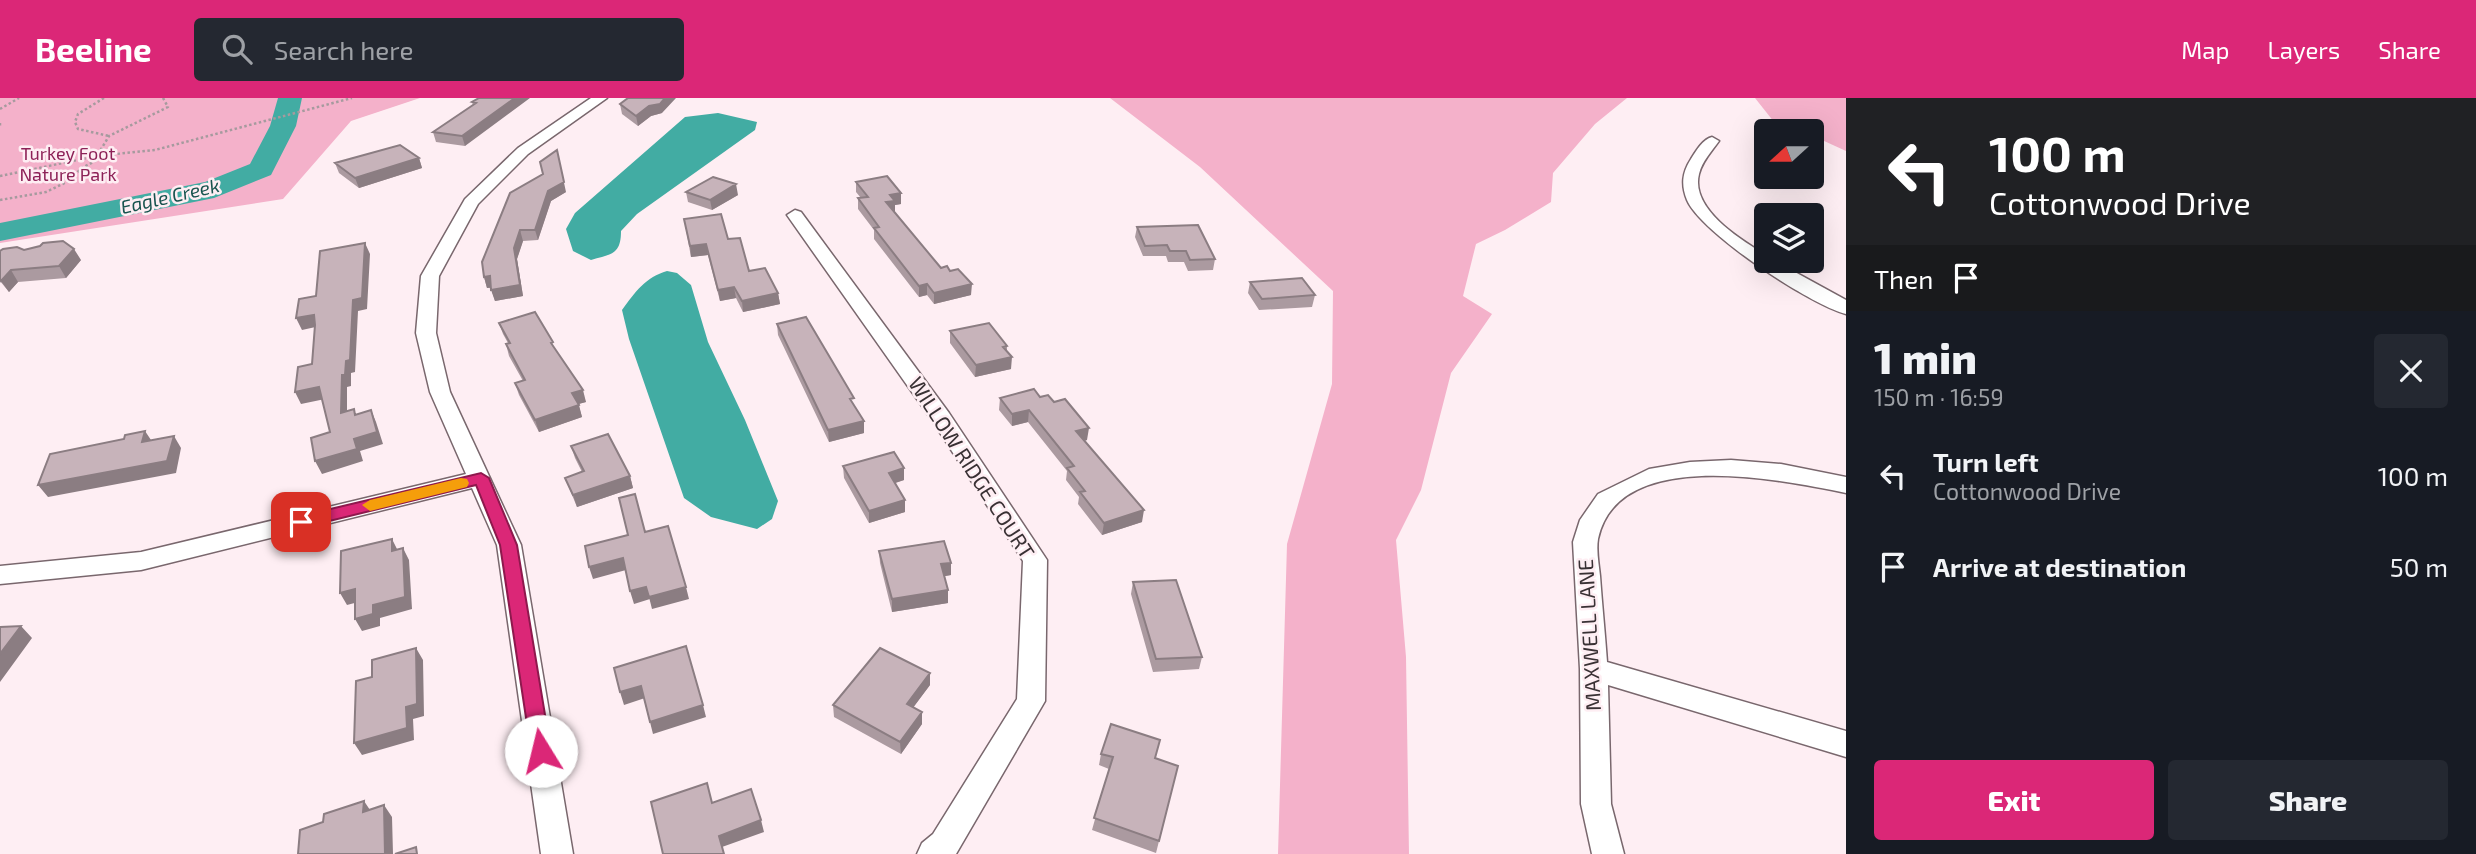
<!DOCTYPE html>
<html lang="en">
<head>
<meta charset="utf-8">
<style>
	:root { --surface:#171b24; --page:#242831; --text:#f1f3f6; --muted:#9ea1a6; --accent:#db2777 }
	body { margin:0; font-family:"Exo 2",sans-serif; background:var(--page); color:var(--text); height:100vh; display:flex; flex-direction:column; font-size:26px; white-space:nowrap }
	* { box-sizing:border-box; margin:0 }
	p { font-size:23px; color:var(--muted) }
	.icon { flex:none; width:38px; height:38px; fill:none; stroke:currentColor; stroke-width:2; stroke-linecap:round; stroke-linejoin:round }
	.map { position:relative; flex:1; overflow:hidden }
	.panel { display:flex; flex-direction:column; background:var(--surface); width:630px }
	.panel>* { flex:none }
	.hud { background:#202124; color:#fff; overflow:hidden }
	.needle { width:46px; rotate:249deg }
	.tools { position:absolute; left:1754px; top:21px; display:grid; gap:14px }
	.tools a { display:grid; place-items:center; width:70px; height:70px; border-radius:7px; background:var(--surface); box-shadow:0 7px 28px #0002; font-size:35px }
	.pin { position:absolute; display:grid; place-items:center; width:60px; height:60px; color:#fff; margin:-30px; border-radius:14px; box-shadow:0 4px 10px #0006 }
	.me { position:absolute; width:77px; margin:-38px; rotate:351deg; stroke-linejoin:round; filter:drop-shadow(0 0 5px #0008) }
	.turn { display:flex; align-items:center; gap:24px; height:147px; padding:0 28px; font-size:32px }
	.turn .icon { width:91px; height:91px; stroke-width:2.5 }
	.turn b { display:block; font-size:49px; line-height:60px }
	.then { display:flex; align-items:center; height:66px; padding:0 28px; background:#0003; gap:14px; font-size:26px }
	.round { display:grid; place-items:center; flex:none; width:74px; height:74px; border-radius:7px; background:var(--page) }
	.head { display:flex; align-items:center; justify-content:space-between; height:119px; padding:0 28px }
	h1 { font-size:42px; font-weight:800; line-height:52px }
	.cta { display:flex; gap:14px; margin-top:auto; padding:14px 28px }
	.cta a { flex:1; height:80px; border-radius:7px; background:var(--accent); color:#fff; font-size:28px; font-weight:800; line-height:80px; text-align:center }
	.cta a+a { background:var(--page); color:var(--text) }
	ul { padding:0; list-style:none }
	li { display:flex; align-items:center; gap:21px; height:91px; padding:0 28px }
	li div { flex:1 }
	li b { display:block; font-size:26px }
	li em { font-style:normal }
	header { display:flex; align-items:center; gap:42px; box-sizing:border-box; height:98px; padding:0 35px; background:var(--accent); color:#fff }
	header strong { font-size:33px }
	nav { display:flex; gap:38px; margin-inline-start:auto; font-size:24px }
	.search { width:490px; height:63px; background:var(--page); display:flex; align-items:center; gap:18px; box-sizing:border-box; padding:0 24px; border-radius:7px; color:var(--muted); font-size:26px }
	main { display:flex; flex:1; min-height:0 }
	.map>svg:first-child { display:block }
	.green { fill:#f4b1ca }
	.water { fill:#42aca3 }
	.lines { fill:none; stroke-linecap:round; stroke-linejoin:round }
	.river { fill:#42aca3; fill-rule:evenodd }
	.minor-casing { stroke:#79676d; stroke-width:3 }
	.path { stroke:#a69a9e; stroke-width:2.5; stroke-dasharray:2.5 2.5; stroke-linecap:butt }
	.minor { fill:#fff; fill-rule:evenodd }
	.wall { fill:#ab9aa0 }
	.shaded-wall { fill:#8b7d82 }
	.building { fill:#c7b3ba; stroke:#8b7d82; stroke-width:2 }
	.route { fill:#db2777; stroke:#8e194d; stroke-width:2 }
	.slow { fill:#f59e0b }
	.labels { text-anchor:middle; stroke-width:5; stroke-linejoin:round; paint-order:stroke }
	.far-park-label { font-size:18px; fill:#8d2157; stroke:#feeef3 }
	.far-water-label { font-size:19px; font-style:italic; fill:#17534e; stroke:#feeef3 }
	.street-label { font-size:21px; fill:#393134; stroke:#feeef3 }
</style>
</head>
<body>
<header>
<strong>Beeline</strong>
<div class="search"><svg class="icon" aria-label="search" viewBox="0 0 24 24"><circle cx="10" cy="10" r="6"/><path d="M15 15l6 6"/></svg>Search here</div>
<nav><a>Map</a><a>Layers</a><a>Share</a></nav>
</header>
<main>
<div class="map">
<svg width="1846" height="756" viewBox="0 0 1846 756">
	<rect width="100%" height="100%" fill="#feeef3"/>
	<path class="green" d="M 0,0 L 420,0 L 351,23 L 283,101 L 0,145 Z
		M 1110,0 L 1627,0 L 1595,26 L 1553,75 L 1551,104 L 1505,132 L 1476,146 L 1463,198 L 1492,216 L 1451,275 L 1421,392 L 1396,442 L 1406,559 L 1409,756 L 1278,756 L 1287,446 L 1332,286 L 1333,193 L 1200,69 Z
		M 1755,0 L 1846,0 L 1846,53 L 1811,37 L 1811,33 L 1778,29 Z"/>
	<path class="water" d="M 718,15 L 757,24 L 755,32 L 637,116 L 621,133 C 621,157 611,156 591,162 L 573,153 L 566,131 L 575,115 L 685,19 Z
		M 667,173 L 677,175 L 691,187 L 708,244 L 745,322 L 778,403 L 772,421 L 757,431 L 711,419 L 684,400 L 629,241 L 622,212 C 635,194 646,179 667,173 Z"/>
	<g class="lines">
		<path class="river" d="M 278,0 L 302,0 L 296,28 L 271,77 L 214,100 L 0,143 L 0,125 L 205,84 L 250,66 L 270,28 Z"/>
		<g class="minor-casing">
			<path id="minor" d="M 591,0 L 607,0 L 528,56 L 478,106 L 439,178 L 436,235 L 450,294 L 521,447 L 573,756 L 541,756 L 497,447 L 472,390 L 141,472 L 0,486 L 0,468 L 141,454 L 466,376 L 430,294 L 416,235 L 421,178 L 465,101 L 518,50 Z
				M 1712,39 L 1719,43 C 1712,53 1702,63 1699,76 C 1690,111 1741,142 1766,157 L 1766,163 L 1775,163 L 1846,202 L 1846,216 C 1811,207 1701,135 1687,102 C 1681,87 1682,75 1691,61 C 1696,53 1703,41 1712,39 Z
				M 795,112 L 801,114 L 949,315 L 1047,462 L 1045,603 L 956,756 L 917,756 L 922,745 L 933,736 L 1017,601 L 1023,463 L 933,324 L 787,117 Z
				M 1731,362 L 1781,366 L 1846,379 L 1846,395 C 1781,382 1618,347 1598,441 C 1596,453 1599,467 1600,478 C 1602,507 1605,535 1607,564 L 1846,633 L 1846,659 L 1608,587 L 1611,706 L 1624,756 L 1592,756 L 1581,706 L 1580,571 L 1573,444 L 1580,422 L 1598,396 L 1649,371 L 1690,364 Z"/>
		</g>
		<path class="path" d="M 104,0 L 78,16 L 75,24 L 78,31 L 109,38
			M 163,0 L 168,9 L 109,38 L 97,58 L 155,52 L 352,0
			M 0,11 L 19,0
			M 0,25 L 0,29
			M 0,78 L 97,58
			M 0,102 L 46,94 L 73,81 L 80,71 L 97,62 L 97,58"/>
		<use href="#minor" class="minor"/>
	</g>
	<path class="wall" d="M 479,0 L 465,48 L 436,44 L 433,34 L 473,7 L 472,4 Z
		M 620,6 L 662,15 L 651,18 L 638,28 L 622,16 Z
		M 419,60 L 422,70 L 359,90 L 339,75 L 335,65 Z
		M 856,84 L 901,95 L 901,106 L 895,107 L 895,113 L 894,114 L 941,170 L 971,197 L 934,206 L 927,197 L 919,199 L 874,141 L 874,132 L 858,111 L 858,100 L 861,100 L 856,94 Z
		M 566,94 L 551,103 L 538,142 L 523,143 L 517,161 L 523,198 L 495,203 L 491,190 L 487,190 L 484,179 L 510,95 Z
		M 686,94 L 738,97 L 712,112 L 688,104 Z
		M 684,121 L 728,141 L 749,173 L 778,195 L 780,206 L 743,214 L 736,200 L 720,203 L 708,157 L 691,159 Z
		M 1137,129 L 1215,161 L 1213,172 L 1188,173 L 1184,164 L 1168,164 L 1166,158 L 1143,158 L 1135,139 Z
		M 24,152 L 81,162 L 66,180 L 18,184 L 9,194 L 0,183 L 0,153 Z
		M 1250,184 L 1315,197 L 1312,209 L 1259,212 L 1248,195 Z
		M 499,225 L 555,251 L 586,304 L 578,306 L 582,319 L 539,334 L 519,297 L 515,285 L 523,283 L 509,258 L 506,246 L 508,245 L 503,236 Z
		M 777,226 L 854,308 L 864,335 L 829,344 L 778,237 Z
		M 950,233 L 1007,248 L 1007,253 L 1011,271 L 975,279 L 950,245 Z
		M 1040,299 L 1087,342 L 1084,343 L 1142,424 L 1102,437 L 1078,406 L 1079,399 L 1066,382 L 1067,373 L 1028,324 L 1012,328 L 999,312 L 1000,300 Z
		M 571,348 L 630,378 L 633,390 L 577,409 L 565,380 L 582,374 L 575,360 Z
		M 843,368 L 904,370 L 904,382 L 895,385 L 905,402 L 905,414 L 869,425 L 844,380 Z
		M 879,453 L 951,465 L 951,477 L 944,478 L 948,505 L 892,514 L 880,465 Z
		M 1133,484 L 1202,559 L 1199,571 L 1153,574 L 1131,496 Z
		M 930,587 L 913,609 L 922,626 L 901,656 L 834,619 L 833,607 Z
		M 1101,656 L 1155,660 L 1159,743 L 1156,755 L 1092,732 L 1109,671 L 1099,667 Z"/>
	<path class="shaded-wall" d="M 515,0 L 530,0 L 465,48 L 462,38 Z
		M 665,0 L 676,0 L 662,15 L 651,18 L 638,28 L 636,18 L 649,8 Z
		M 557,52 L 566,94 L 551,103 L 538,142 L 535,132 Z
		M 419,60 L 422,70 L 359,90 L 355,80 Z
		M 736,86 L 738,97 L 712,112 L 710,102 Z
		M 901,95 L 901,106 L 895,107 L 895,113 L 887,115 L 886,104 L 890,97 Z
		M 520,132 L 523,143 L 517,161 L 523,198 L 495,203 L 491,192 Z
		M 365,145 L 370,156 L 367,211 L 358,213 L 355,274 L 351,275 L 351,288 L 347,289 L 347,327 L 341,315 L 342,277 L 346,263 L 353,202 Z
		M 706,146 L 708,157 L 691,159 L 690,148 Z
		M 74,151 L 81,162 L 66,180 L 59,168 Z
		M 11,172 L 18,184 L 9,194 L 1,183 Z
		M 490,178 L 493,189 L 487,190 L 484,179 Z
		M 927,186 L 927,197 L 919,199 L 919,188 Z
		M 972,186 L 971,197 L 934,206 L 934,195 Z
		M 734,189 L 736,200 L 720,203 L 718,192 Z
		M 778,195 L 780,206 L 743,214 L 742,203 Z
		M 314,217 L 320,228 L 302,232 L 296,220 Z
		M 1012,259 L 1011,271 L 975,279 L 976,267 Z
		M 319,289 L 325,301 L 301,306 L 295,294 Z
		M 583,292 L 586,304 L 575,307 L 572,295 Z
		M 579,307 L 582,319 L 539,334 L 535,322 Z
		M 371,312 L 376,324 L 383,346 L 360,353 L 363,363 L 322,376 L 315,363 L 354,341 Z
		M 1029,312 L 1028,324 L 1012,328 L 1012,316 Z
		M 864,323 L 864,335 L 829,344 L 828,332 Z
		M 1089,330 L 1087,342 L 1075,345 L 1076,333 Z
		M 145,333 L 153,345 L 142,344 Z
		M 174,338 L 181,350 L 176,375 L 48,399 L 38,387 Z
		M 904,370 L 904,382 L 889,387 L 889,375 Z
		M 630,378 L 633,390 L 577,409 L 573,397 Z
		M 905,402 L 905,414 L 869,425 L 869,413 Z
		M 1144,412 L 1142,424 L 1102,437 L 1104,425 Z
		M 392,441 L 398,453 L 392,453 Z
		M 403,450 L 409,462 L 412,511 L 380,520 L 380,528 L 362,533 L 355,521 L 373,507 Z
		M 623,460 L 626,472 L 593,481 L 589,469 Z
		M 951,465 L 951,477 L 940,479 L 941,466 Z
		M 646,489 L 650,501 L 634,506 L 630,493 Z
		M 686,489 L 689,501 L 652,511 L 649,499 Z
		M 355,491 L 362,503 L 347,507 L 340,495 Z
		M 948,492 L 948,505 L 892,514 L 892,501 Z
		M 21,528 L 32,540 L 0,584 L 0,556 Z
		M 416,550 L 423,562 L 424,618 L 413,621 L 414,642 L 362,657 L 354,645 L 406,609 Z
		M 930,575 L 930,587 L 907,618 L 907,606 Z
		M 641,588 L 645,600 L 624,607 L 620,594 Z
		M 703,607 L 706,619 L 653,636 L 650,624 Z
		M 922,614 L 922,626 L 901,656 L 900,644 Z
		M 364,703 L 372,715 L 363,714 Z
		M 384,707 L 392,719 L 393,756 L 385,756 Z
		M 761,722 L 764,734 L 722,749 L 719,738 Z"/>
	<path class="building" d="M 479,0 L 515,0 L 462,38 L 433,34 L 476,5 L 472,4 Z
		M 628,0 L 665,0 L 660,6 L 649,8 L 636,18 L 620,6 Z
		M 400,47 L 419,60 L 355,80 L 335,65 Z
		M 557,52 L 564,84 L 548,93 L 535,132 L 520,132 L 514,150 L 520,187 L 491,192 L 490,178 L 484,179 L 482,164 L 510,95 L 543,76 L 540,64 Z
		M 887,78 L 901,95 L 890,97 L 895,103 L 886,104 L 941,170 L 947,168 L 950,173 L 958,171 L 972,186 L 934,195 L 927,186 L 919,188 L 874,130 L 879,129 L 858,100 L 868,99 L 856,84 Z
		M 713,79 L 736,86 L 710,102 L 686,94 Z
		M 721,116 L 728,141 L 740,140 L 749,173 L 765,170 L 778,195 L 742,203 L 734,189 L 718,192 L 706,146 L 690,148 L 684,121 Z
		M 1198,127 L 1215,161 L 1190,162 L 1186,153 L 1170,153 L 1167,147 L 1145,148 L 1137,129 Z
		M 63,143 L 74,151 L 59,168 L 11,172 L 1,183 L 0,181 L 0,153 L 3,151 L 17,149 L 24,152 L 40,148 L 43,145 Z
		M 365,145 L 362,200 L 353,202 L 350,262 L 346,263 L 345,277 L 342,277 L 341,315 L 354,311 L 355,317 L 371,312 L 377,334 L 354,341 L 357,351 L 315,363 L 311,340 L 330,334 L 319,289 L 295,294 L 298,269 L 312,266 L 315,227 L 314,217 L 296,220 L 299,201 L 316,198 L 320,153 Z
		M 1302,180 L 1315,197 L 1262,201 L 1250,184 Z
		M 535,214 L 553,244 L 551,245 L 583,292 L 572,295 L 579,307 L 535,322 L 515,285 L 525,282 L 506,246 L 510,245 L 499,225 Z
		M 806,219 L 854,300 L 850,301 L 864,323 L 828,332 L 777,226 Z
		M 989,225 L 1007,248 L 1003,249 L 1012,259 L 976,267 L 950,233 Z
		M 1034,291 L 1040,299 L 1048,297 L 1054,304 L 1065,301 L 1089,330 L 1076,333 L 1144,412 L 1104,425 L 1080,394 L 1085,393 L 1067,370 L 1074,368 L 1029,312 L 1012,316 L 1000,300 Z
		M 145,333 L 142,344 L 174,338 L 167,363 L 38,387 L 50,356 L 124,341 L 125,337 Z
		M 608,336 L 630,378 L 573,397 L 565,380 L 584,373 L 571,348 Z
		M 894,354 L 904,370 L 889,375 L 905,402 L 869,413 L 843,368 Z
		M 635,396 L 645,434 L 668,428 L 686,489 L 649,499 L 646,489 L 630,493 L 623,460 L 589,469 L 585,448 L 628,437 L 619,400 Z
		M 392,441 L 392,453 L 403,450 L 405,499 L 373,507 L 373,516 L 355,521 L 355,491 L 340,495 L 341,453 Z
		M 944,443 L 951,465 L 941,466 L 948,492 L 892,501 L 879,453 Z
		M 1176,482 L 1202,559 L 1156,561 L 1133,484 Z
		M 21,528 L 0,556 L 0,529 Z
		M 686,548 L 703,607 L 650,624 L 641,588 L 620,594 L 614,570 Z
		M 416,550 L 417,606 L 406,609 L 407,630 L 354,645 L 356,583 L 372,579 L 372,562 Z
		M 880,550 L 930,575 L 907,606 L 922,614 L 900,644 L 833,607 Z
		M 1111,626 L 1160,642 L 1155,660 L 1178,668 L 1159,743 L 1094,720 L 1113,659 L 1101,656 Z
		M 707,685 L 712,705 L 751,691 L 761,722 L 719,738 L 724,756 L 663,756 L 651,704 Z
		M 364,703 L 363,714 L 384,707 L 385,756 L 298,756 L 300,732 L 323,724 L 324,716 Z
		M 416,749 L 417,756 L 395,756 Z"/>
	<path class="route" d="M 481,375 L 489,380 L 517,447 L 551,653 L 548,659 L 541,662 L 534,659 L 531,653 L 500,447 L 476,387 L 301,430 L 293,424 L 301,418 Z"/>
	<path class="slow" d="M 461,380 L 467,381 L 469,385 L 467,389 L 370,413 L 362,407 L 370,402 Z"/>
	<g class="labels">
		<g class="far-park-label">
			<text x="68" y="62">Turkey Foot<tspan x="68" dy="21">Nature Park</tspan></text>
		</g>
		<g class="far-water-label">
			<text transform="translate(170 98) rotate(-13)" y="7">Eagle Creek</text>
		</g>
		<g class="street-label">
			<text transform="translate(971 370) rotate(57)" y="7">WILLOW RIDGE COURT</text>
			<text transform="translate(1590 537) rotate(-93)" y="7">MAXWELL LANE</text>
		</g>
	</g>
</svg>
<div class="tools">
<a><svg class="needle" viewBox="-14 -14 28 28"><path d="M0-13l5 13h-10z" fill="#e53935"/><path d="M0 13l5-13h-10z" fill="#9ea1a6"/></svg></a>
<a><svg class="icon" aria-label="layers" viewBox="0 0 24 24"><path d="M12 4l9 5-9 5-9-5zM3 14l9 5 9-5"/></svg></a>
</div>
<div class="pin" style="left:301px;top:424px;background:#d93025"><svg class="icon" aria-label="arrive" viewBox="0 0 24 24"><path d="M6 21V4h12l-3 4 3 4H6"/></svg></div>
<svg class="me" style="left:541px;top:653px" viewBox="-20 -20 40 40"><circle r="19" fill="#fff"/><path d="M0-13L10 11 0 6-10 11z" fill="#db2777"/></svg>
</div>
<section class="panel">
<div class="hud">
<div class="turn"><svg class="icon" aria-label="left" viewBox="0 0 24 24"><path d="M17 20v-9H6M10 6l-5 5 5 5"/></svg><div><b>100 m</b>Cottonwood Drive</div></div>
<div class="then">Then<svg class="icon" aria-label="arrive" viewBox="0 0 24 24"><path d="M6 21V4h12l-3 4 3 4H6"/></svg></div>
</div>
<div class="head"><div><h1>1 min</h1><p>150 m · 16:59</p></div><a class="round"><svg class="icon" aria-label="close" viewBox="0 0 24 24"><path d="M6 6l12 12M18 6L6 18"/></svg></a></div>
<ul>
<li><svg class="icon" aria-label="left" viewBox="0 0 24 24"><path d="M17 20v-9H6M10 6l-5 5 5 5"/></svg><div><b>Turn left</b><p>Cottonwood Drive</p></div><em>100 m</em></li>
<li><svg class="icon" aria-label="arrive" viewBox="0 0 24 24"><path d="M6 21V4h12l-3 4 3 4H6"/></svg><div><b>Arrive at destination</b></div><em>50 m</em></li>
</ul>
<div class="cta"><a>Exit</a><a>Share</a></div>
</section>
</main>
</body>
</html>
